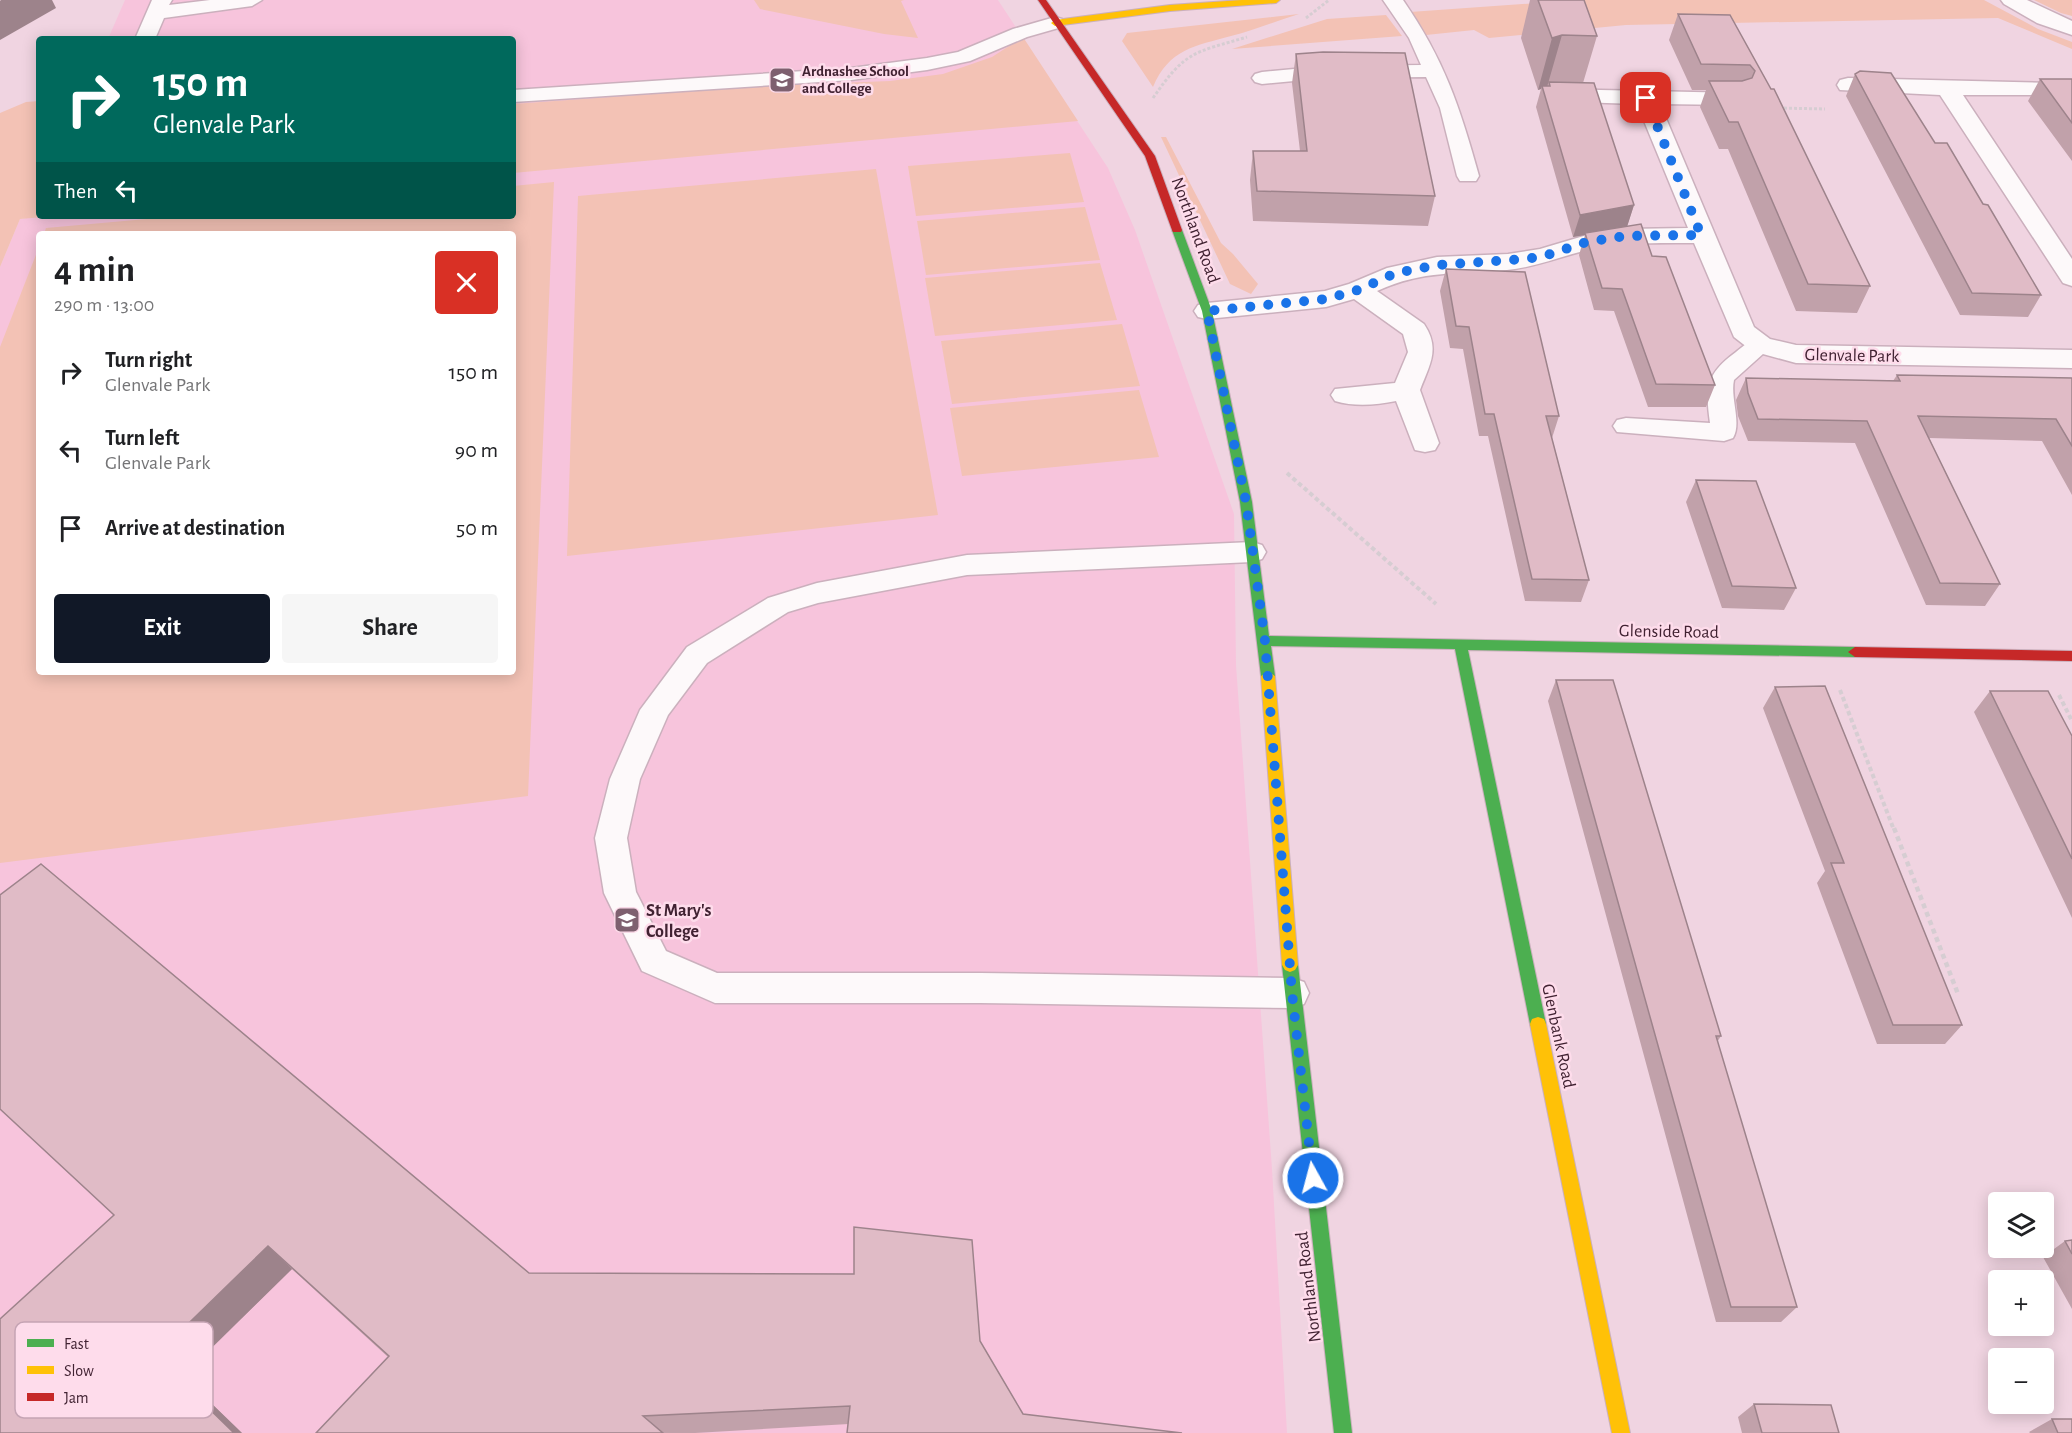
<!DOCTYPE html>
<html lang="en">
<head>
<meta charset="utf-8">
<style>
	:root { --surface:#fff; --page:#f6f6f6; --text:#202124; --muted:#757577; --accent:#111827 }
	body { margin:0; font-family:"Alegreya Sans",sans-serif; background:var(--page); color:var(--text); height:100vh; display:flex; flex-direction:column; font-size:22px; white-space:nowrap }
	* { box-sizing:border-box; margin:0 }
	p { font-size:20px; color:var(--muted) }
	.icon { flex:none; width:33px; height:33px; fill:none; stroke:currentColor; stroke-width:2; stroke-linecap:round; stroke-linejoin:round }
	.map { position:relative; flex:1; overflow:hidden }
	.panel { position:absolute; left:36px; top:231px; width:480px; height:444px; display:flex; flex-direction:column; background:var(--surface); border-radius:6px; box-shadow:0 3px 15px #0003 }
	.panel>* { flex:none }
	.banner { position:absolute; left:36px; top:36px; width:480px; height:183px; border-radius:6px; box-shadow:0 3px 15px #0003; background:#00695c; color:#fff; overflow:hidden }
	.controls { position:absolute; left:1988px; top:1192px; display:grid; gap:12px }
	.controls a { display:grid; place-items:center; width:66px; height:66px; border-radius:6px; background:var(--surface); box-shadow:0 3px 15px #0003; font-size:30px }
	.pin { position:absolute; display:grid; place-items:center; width:51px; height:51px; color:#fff; margin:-26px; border-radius:12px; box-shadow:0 3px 9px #0006 }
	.me { position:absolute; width:66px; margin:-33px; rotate:353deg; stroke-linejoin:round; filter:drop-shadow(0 0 4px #0008) }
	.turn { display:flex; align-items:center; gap:21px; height:126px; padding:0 18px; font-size:27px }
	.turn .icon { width:78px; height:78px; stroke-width:2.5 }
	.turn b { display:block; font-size:42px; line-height:51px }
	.then { display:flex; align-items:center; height:57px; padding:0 18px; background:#0003; gap:12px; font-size:22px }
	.round { display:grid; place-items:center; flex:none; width:63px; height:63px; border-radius:6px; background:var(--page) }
	.overview { display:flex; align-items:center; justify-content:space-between; height:102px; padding:0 18px }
	h1 { font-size:36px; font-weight:700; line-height:45px }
	.button { display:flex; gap:12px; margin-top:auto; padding:12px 18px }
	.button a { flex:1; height:69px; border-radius:6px; background:var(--accent); color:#fff; font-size:24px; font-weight:700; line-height:69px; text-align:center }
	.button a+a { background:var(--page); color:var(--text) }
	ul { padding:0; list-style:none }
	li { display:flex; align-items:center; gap:18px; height:78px; padding:0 18px }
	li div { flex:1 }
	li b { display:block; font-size:22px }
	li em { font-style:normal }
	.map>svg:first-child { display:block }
	.built { fill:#f7c4dc; fill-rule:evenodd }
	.green { fill:#f3c2b5 }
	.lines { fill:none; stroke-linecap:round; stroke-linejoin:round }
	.lane-casing { stroke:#cbb0bd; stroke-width:3 }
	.street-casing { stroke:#cbb0bd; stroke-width:3 }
	.fast-casing { stroke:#cbb0bd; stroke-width:2 }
	.slow-casing { stroke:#cbb0bd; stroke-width:2 }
	.jam-casing { stroke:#cbb0bd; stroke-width:2 }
	.path-far2 { stroke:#d6cdd2; stroke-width:3; stroke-dasharray:3 2; stroke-linecap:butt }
	.path-far1 { stroke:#d6cdd2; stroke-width:4; stroke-dasharray:4.5 3; stroke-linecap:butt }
	.path { stroke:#d6cdd2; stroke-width:4.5; stroke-dasharray:5 4; stroke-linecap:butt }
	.lane { fill:#fdf9fa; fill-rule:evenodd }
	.street { fill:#fdf9fa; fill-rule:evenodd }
	.fast { fill:#4caf50; fill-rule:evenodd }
	.slow { fill:#ffc107; fill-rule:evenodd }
	.jam { fill:#c62828; fill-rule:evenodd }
	.wall { fill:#c1a1aa }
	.shaded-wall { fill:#9d838b }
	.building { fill:#e0bbc6; stroke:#9d838b; stroke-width:1.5 }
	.route { stroke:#1a73e8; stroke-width:10; stroke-dasharray:0 18 }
	.labels { text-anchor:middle; stroke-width:5; stroke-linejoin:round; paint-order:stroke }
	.far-poi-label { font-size:15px; font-weight:bold; fill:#412232; stroke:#fedceb; text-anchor:start }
	.street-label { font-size:18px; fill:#412232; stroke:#fedceb }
	.poi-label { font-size:18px; font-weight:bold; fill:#412232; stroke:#fedceb; text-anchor:start }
	.key { fill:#fedceb; stroke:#c5a4b4; stroke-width:1.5 }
	.key-label { font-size:16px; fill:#412232 }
</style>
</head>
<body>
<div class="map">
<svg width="2072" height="1433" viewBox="0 0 2072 1433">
	<rect width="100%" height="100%" fill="#f0d4e1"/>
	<path class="built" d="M 125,0 L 998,0 L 1108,168 L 1135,230 L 1234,514 L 1236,665 L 1272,1169 L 1287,1433 L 0,1433 L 0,267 L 20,219 L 39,216 L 513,216 L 513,39 L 108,39 ZM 39,234 L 513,234 L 513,672 L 39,672 Z"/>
	<path class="green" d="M 754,0 L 904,0 L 901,1 L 918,38 L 884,34 L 760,9 Z
		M 1581,0 L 1984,0 L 2038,29 L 2072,42 L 2072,49 L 1998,18 L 1626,25 L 1489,38 L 1474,30 L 1426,35 L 1410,12 Z
		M 2034,0 L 2072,0 L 2072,16 L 2061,13 Z
		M 1299,14 C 1276,21 1254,30 1231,36 C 1195,46 1169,49 1153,87 L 1122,41 L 1127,33 Z
		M 1386,15 L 1402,36 L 1232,49 L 1327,19 Z
		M 1023,37 L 1078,121 L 513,173 L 513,104 L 763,86 L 890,81 L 943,74 L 992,57 Z
		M 39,101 L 39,216 L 55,216 L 20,219 L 0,267 L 0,113 L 26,102 Z
		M 1161,137 L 1166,137 L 1221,243 L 1233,254 L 1258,284 L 1251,294 L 1230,284 Z
		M 1070,153 L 1084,202 L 916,216 L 908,166 Z
		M 876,169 L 938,515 L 567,556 L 578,196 Z
		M 554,182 L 528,796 L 0,863 L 0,347 L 39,247 L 39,672 L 513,672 L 513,234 L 44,234 L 46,228 L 180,216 L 513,216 L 513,186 Z
		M 1085,207 L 1100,260 L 926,275 L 917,221 Z
		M 1100,263 L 1117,320 L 935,336 L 925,278 Z
		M 1122,324 L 1140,386 L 952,404 L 941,341 Z
		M 1139,390 L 1159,457 L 962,476 L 950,408 Z"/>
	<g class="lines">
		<g class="lane-casing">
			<path id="lane" d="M 152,0 L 172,0 L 169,5 L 210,0 L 262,0 L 252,6 L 164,18 L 155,39 L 135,39 Z
				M 1383,0 L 1403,0 C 1444,59 1460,107 1479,176 L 1476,181 L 1460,181 L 1457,176 L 1440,108 L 1426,77 L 1326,78 L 1262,84 L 1255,82 L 1252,78 L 1255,74 L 1262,72 L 1326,66 L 1421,65 L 1409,38 Z
				M 1055,17 L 1062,19 L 1065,23 L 1062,27 L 1027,37 L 970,61 L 927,70 L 851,80 L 513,102 L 513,90 L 851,68 L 927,58 L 958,52 L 1013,29 Z
				M 1761,337 L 1770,340 L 1773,345 L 1734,380 C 1730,398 1742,423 1733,438 L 1724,441 L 1617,432 L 1613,426 L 1617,420 L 1626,418 L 1710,423 C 1705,387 1706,374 1736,352 C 1744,345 1751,340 1761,337 Z
				M 1252,542 L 1262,545 L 1266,552 L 1262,559 L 1252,562 L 967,575 L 818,603 L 788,612 L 707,663 L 668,715 L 640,779 L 627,838 L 636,892 L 666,951 L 717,973 L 980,973 L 1292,978 L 1304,982 L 1309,993 L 1304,1004 L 1292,1008 L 980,1003 L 715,1003 L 642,971 L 604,893 L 595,838 L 610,779 L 640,710 L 687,647 L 768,598 L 817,583 L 967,555 Z"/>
		</g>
		<g class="street-casing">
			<path id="street" d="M 2001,0 L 2027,0 L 2072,21 L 2072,35 L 2037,23 L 2004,4 Z
				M 1848,78 L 2050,83 L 2053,88 L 2050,93 L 2042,95 L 1963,95 L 2072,259 L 2072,286 L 2063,283 L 1940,95 L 1840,90 L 1837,85 L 1840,80 Z
				M 1554,89 L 1740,93 L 1743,98 L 1740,103 L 1732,105 L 1660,104 L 1754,327 L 1770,339 L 1796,345 L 2072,350 L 2072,368 L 1796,363 L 1752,351 L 1734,337 L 1694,243 C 1660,243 1626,242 1592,249 C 1564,255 1537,267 1507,270 C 1457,275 1425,269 1377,291 L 1424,324 C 1441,349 1429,366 1420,390 L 1439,443 L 1435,450 L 1425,452 L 1415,450 L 1396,401 C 1376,405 1355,407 1335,401 L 1331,395 L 1335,389 L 1395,383 L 1408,352 L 1403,334 L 1354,299 L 1326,307 L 1207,319 L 1198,317 L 1194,311 L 1198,305 L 1207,303 L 1325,291 L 1349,284 L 1387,268 L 1437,257 L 1508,254 L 1540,249 L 1587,235 L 1626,229 L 1688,228 L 1637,104 L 1546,101 L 1543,96 L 1546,91 Z"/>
		</g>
		<g class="fast-casing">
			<path id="fast" d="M 1177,227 L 1182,230 L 1212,311 L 1252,502 L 1269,636 L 1855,647 L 1862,652 L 1855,657 L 1468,650 L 1546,1024 L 1544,1029 L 1538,1031 L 1532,1029 L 1530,1024 L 1455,649 L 1271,646 L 1275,676 L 1268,681 L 1261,676 L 1240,502 L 1202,311 L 1172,230 Z
				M 1290,958 L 1295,960 L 1298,965 L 1352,1433 L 1334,1433 L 1282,965 L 1285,960 Z"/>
		</g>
		<g class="slow-casing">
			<path id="slow" d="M 1242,0 L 1280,0 L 1276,3 L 1170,11 L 1055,26 L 1051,23 L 1055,20 L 1170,5 Z
				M 1268,671 L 1275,676 L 1298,965 L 1295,970 L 1290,972 L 1285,970 L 1282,965 L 1261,676 Z
				M 1538,1017 L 1544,1019 L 1546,1024 L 1630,1433 L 1612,1433 L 1530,1024 L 1532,1019 Z"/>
		</g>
		<g class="jam-casing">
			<path id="jam" d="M 1038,0 L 1046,0 L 1155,156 L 1182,230 L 1181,232 L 1173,232 L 1172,230 L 1145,156 Z
				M 1855,647 L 2072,651 L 2072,661 L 1855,657 L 1848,652 Z"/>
		</g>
		<path class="path-far2" d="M 1306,18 L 1329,0
			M 1153,98 C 1186,50 1194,53 1247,37
			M 1779,108 L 1825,109"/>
		<path class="path-far1" d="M 1287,473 L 1436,604
			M 1840,690 L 1894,830
			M 2059,695 L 2072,721"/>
		<path class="path" d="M 1894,828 L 1958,994"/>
		<use href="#lane" class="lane"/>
		<use href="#street" class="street"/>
		<use href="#fast" class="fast"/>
		<use href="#slow" class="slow"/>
		<use href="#jam" class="jam"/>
	</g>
	<path class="wall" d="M 1530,0 L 1584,0 L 1597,36 L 1583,83 L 1634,205 L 1627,226 L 1652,256 L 1715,385 L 1706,407 L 1648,407 L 1614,311 L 1594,310 L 1579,255 L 1585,235 L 1573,237 L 1536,107 L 1541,89 L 1538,90 L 1521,38 Z
		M 1678,14 L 1730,15 L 1870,286 L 1857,313 L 1796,311 L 1728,149 L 1719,149 L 1700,107 L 1706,90 L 1692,90 L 1669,40 Z
		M 1296,54 L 1435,196 L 1428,226 L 1253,221 L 1250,180 L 1253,151 L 1300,151 L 1292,83 Z
		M 1855,74 L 1935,143 L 1983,204 L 2041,295 L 2028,317 L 1960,315 L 1846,96 Z
		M 2040,79 L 2072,79 L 2072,161 L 2028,101 Z
		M 1446,269 L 1559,416 L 1552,438 L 1589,580 L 1581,602 L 1525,601 L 1488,436 L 1479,436 L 1463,349 L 1450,348 L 1440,291 Z
		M 1897,375 L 2072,378 L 2072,495 L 2042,441 L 1929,438 L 2000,584 L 1985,606 L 1926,605 L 1855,443 L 1748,441 L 1738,416 L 1736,400 L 1746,378 L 1893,381 Z
		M 1696,480 L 1796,588 L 1784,610 L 1722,608 L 1686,502 Z
		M 1556,680 L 1721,1036 L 1717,1042 L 1797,1307 L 1781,1322 L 1716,1322 L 1548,701 Z
		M 1775,687 L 1962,1025 L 1945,1044 L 1877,1044 L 1817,883 L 1825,871 L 1763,708 Z
		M 1990,691 L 2072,736 L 2072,918 L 1974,712 Z
		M 114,1215 L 529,1273 L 980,1341 L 1023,1414 L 695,1433 L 316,1433 L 388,1357 L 292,1269 L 183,1376 L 242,1433 L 0,1433 Z
		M 2072,1240 L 2072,1309 L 2043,1257 L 2065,1241 Z
		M 1754,1404 L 1839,1433 L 1742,1433 L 1738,1417 Z
		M 2052,1419 L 2072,1433 L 2030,1433 L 2029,1432 Z"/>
	<path class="shaded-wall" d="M 1,0 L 52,0 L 56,8 L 0,40 L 0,1 Z
		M 1562,35 L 1547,87 L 1542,86 L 1541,89 L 1538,90 L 1552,38 Z
		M 1634,205 L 1627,227 L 1585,233 L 1585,235 L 1573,237 L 1580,215 Z
		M 268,1246 L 292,1269 L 183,1376 L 242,1433 L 234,1433 L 155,1356 Z"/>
	<path class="building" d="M 1538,0 L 1584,0 L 1597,36 L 1562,35 L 1552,38 Z
		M 1678,14 L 1730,15 L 1771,89 L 1774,89 L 1870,286 L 1808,284 L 1738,122 L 1729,122 L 1709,81 L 1742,81 L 1752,78 L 1755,71 L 1750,65 L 1701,64 Z
		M 1323,52 L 1405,53 L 1435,196 L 1257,191 L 1253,151 L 1307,151 L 1296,54 Z
		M 1860,71 L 1891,73 L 1935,143 L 1947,143 L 1983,204 L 1988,205 L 2041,295 L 1972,293 L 1855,74 Z
		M 2040,79 L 2072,79 L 2072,123 Z
		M 1549,82 L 1594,83 L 1634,205 L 1580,215 L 1542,86 L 1550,86 Z
		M 1641,224 L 1652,256 L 1666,257 L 1715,385 L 1656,384 L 1622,289 L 1602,288 L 1585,233 Z
		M 1446,269 L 1525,272 L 1559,416 L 1546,416 L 1589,580 L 1532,579 L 1494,414 L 1485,414 L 1469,327 L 1456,326 Z
		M 1897,375 L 2072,378 L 2072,446 L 2056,419 L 1918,416 L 2000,584 L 1940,583 L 1867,421 L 1758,419 L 1748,393 L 1746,378 L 1900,381 Z
		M 1696,480 L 1756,481 L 1796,588 L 1732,586 Z
		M 1556,680 L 1613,680 L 1721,1036 L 1716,1036 L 1797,1307 L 1731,1307 Z
		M 1825,686 L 1962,1025 L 1893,1025 L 1831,863 L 1844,863 L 1775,687 Z
		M 1990,691 L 2048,691 L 2072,736 L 2072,859 Z
		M 41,864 L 529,1273 L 854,1274 L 854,1227 L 972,1240 L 980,1341 L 1023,1414 L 1182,1433 L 847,1433 L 850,1406 L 643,1416 L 663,1433 L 316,1433 L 389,1356 L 268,1246 L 155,1356 L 234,1433 L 0,1433 L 0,1319 L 114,1215 L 0,1109 L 0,895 Z
		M 2072,1240 L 2072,1254 L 2065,1241 Z
		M 1754,1404 L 1831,1405 L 1839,1433 L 1762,1433 Z
		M 2052,1419 L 2072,1419 L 2072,1433 L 2058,1433 Z"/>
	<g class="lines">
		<path class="route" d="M 1313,1178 L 1292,993 L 1265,641 L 1246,502 L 1207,311 L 1326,299 L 1358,290 L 1396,273 L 1437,265 L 1526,259 L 1544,256 L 1587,242 L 1626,236 L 1701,235 L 1646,98"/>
	</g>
	<defs>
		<g id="school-square" transform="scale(1.35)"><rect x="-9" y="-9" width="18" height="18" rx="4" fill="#7e606f" stroke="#fedceb"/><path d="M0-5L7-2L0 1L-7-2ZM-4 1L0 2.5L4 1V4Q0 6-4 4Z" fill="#fff"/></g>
	</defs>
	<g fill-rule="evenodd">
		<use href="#school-square" x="782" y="80"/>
		<use href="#school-square" x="627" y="920"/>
	</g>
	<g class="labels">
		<g class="far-poi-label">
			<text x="802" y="76">Ardnashee School<tspan x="802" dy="17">and College</tspan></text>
		</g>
		<g class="street-label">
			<text transform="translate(1196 230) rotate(70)" y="6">Northland Road</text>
			<text transform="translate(1852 355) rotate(1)" y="6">Glenvale Park</text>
			<text transform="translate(1669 631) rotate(1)" y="6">Glenside Road</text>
			<text transform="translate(1559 1036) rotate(78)" y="6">Glenbank Road</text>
			<text transform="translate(1308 1287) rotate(-97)" y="6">Northland Road</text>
		</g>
		<g class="poi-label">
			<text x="646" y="916">St Mary's<tspan x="646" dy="21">College</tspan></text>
		</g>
	</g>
	<rect x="15" y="1322" width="198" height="96" rx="9" class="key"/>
	<rect x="27" y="1339" width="27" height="8" fill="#4caf50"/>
	<rect x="27" y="1366" width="27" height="8" fill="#ffc107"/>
	<rect x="27" y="1393" width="27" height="8" fill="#c62828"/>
	<g class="key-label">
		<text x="64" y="1349">Fast</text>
		<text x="64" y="1376">Slow</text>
		<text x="64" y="1403">Jam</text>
	</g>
</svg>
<div class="controls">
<a><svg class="icon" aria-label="layers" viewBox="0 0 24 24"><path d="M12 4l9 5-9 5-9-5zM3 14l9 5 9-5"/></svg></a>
<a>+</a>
<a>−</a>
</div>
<div class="pin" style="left:1646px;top:98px;background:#d93025"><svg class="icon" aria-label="arrive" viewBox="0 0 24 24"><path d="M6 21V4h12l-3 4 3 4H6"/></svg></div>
<svg class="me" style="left:1313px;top:1178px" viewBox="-20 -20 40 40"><circle r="17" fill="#1a73e8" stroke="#fff" stroke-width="3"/><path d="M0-11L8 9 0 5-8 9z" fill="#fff"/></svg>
<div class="banner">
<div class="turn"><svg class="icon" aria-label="right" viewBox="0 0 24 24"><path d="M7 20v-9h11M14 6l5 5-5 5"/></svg><div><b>150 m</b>Glenvale Park</div></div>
<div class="then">Then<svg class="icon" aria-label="left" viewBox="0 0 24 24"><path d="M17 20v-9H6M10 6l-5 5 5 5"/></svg></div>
</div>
<section class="panel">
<div class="overview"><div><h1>4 min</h1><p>290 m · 13:00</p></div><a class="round" style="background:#d93025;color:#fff"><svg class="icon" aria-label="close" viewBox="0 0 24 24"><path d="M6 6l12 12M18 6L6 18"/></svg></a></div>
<ul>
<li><svg class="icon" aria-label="right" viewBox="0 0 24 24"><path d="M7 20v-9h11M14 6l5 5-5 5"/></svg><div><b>Turn right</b><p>Glenvale Park</p></div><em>150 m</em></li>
<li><svg class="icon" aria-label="left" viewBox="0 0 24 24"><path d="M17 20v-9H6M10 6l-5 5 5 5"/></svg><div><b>Turn left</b><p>Glenvale Park</p></div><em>90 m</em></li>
<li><svg class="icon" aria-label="arrive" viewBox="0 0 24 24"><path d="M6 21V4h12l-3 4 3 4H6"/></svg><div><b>Arrive at destination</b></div><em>50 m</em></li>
</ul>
<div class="button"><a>Exit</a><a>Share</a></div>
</section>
</div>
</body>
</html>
